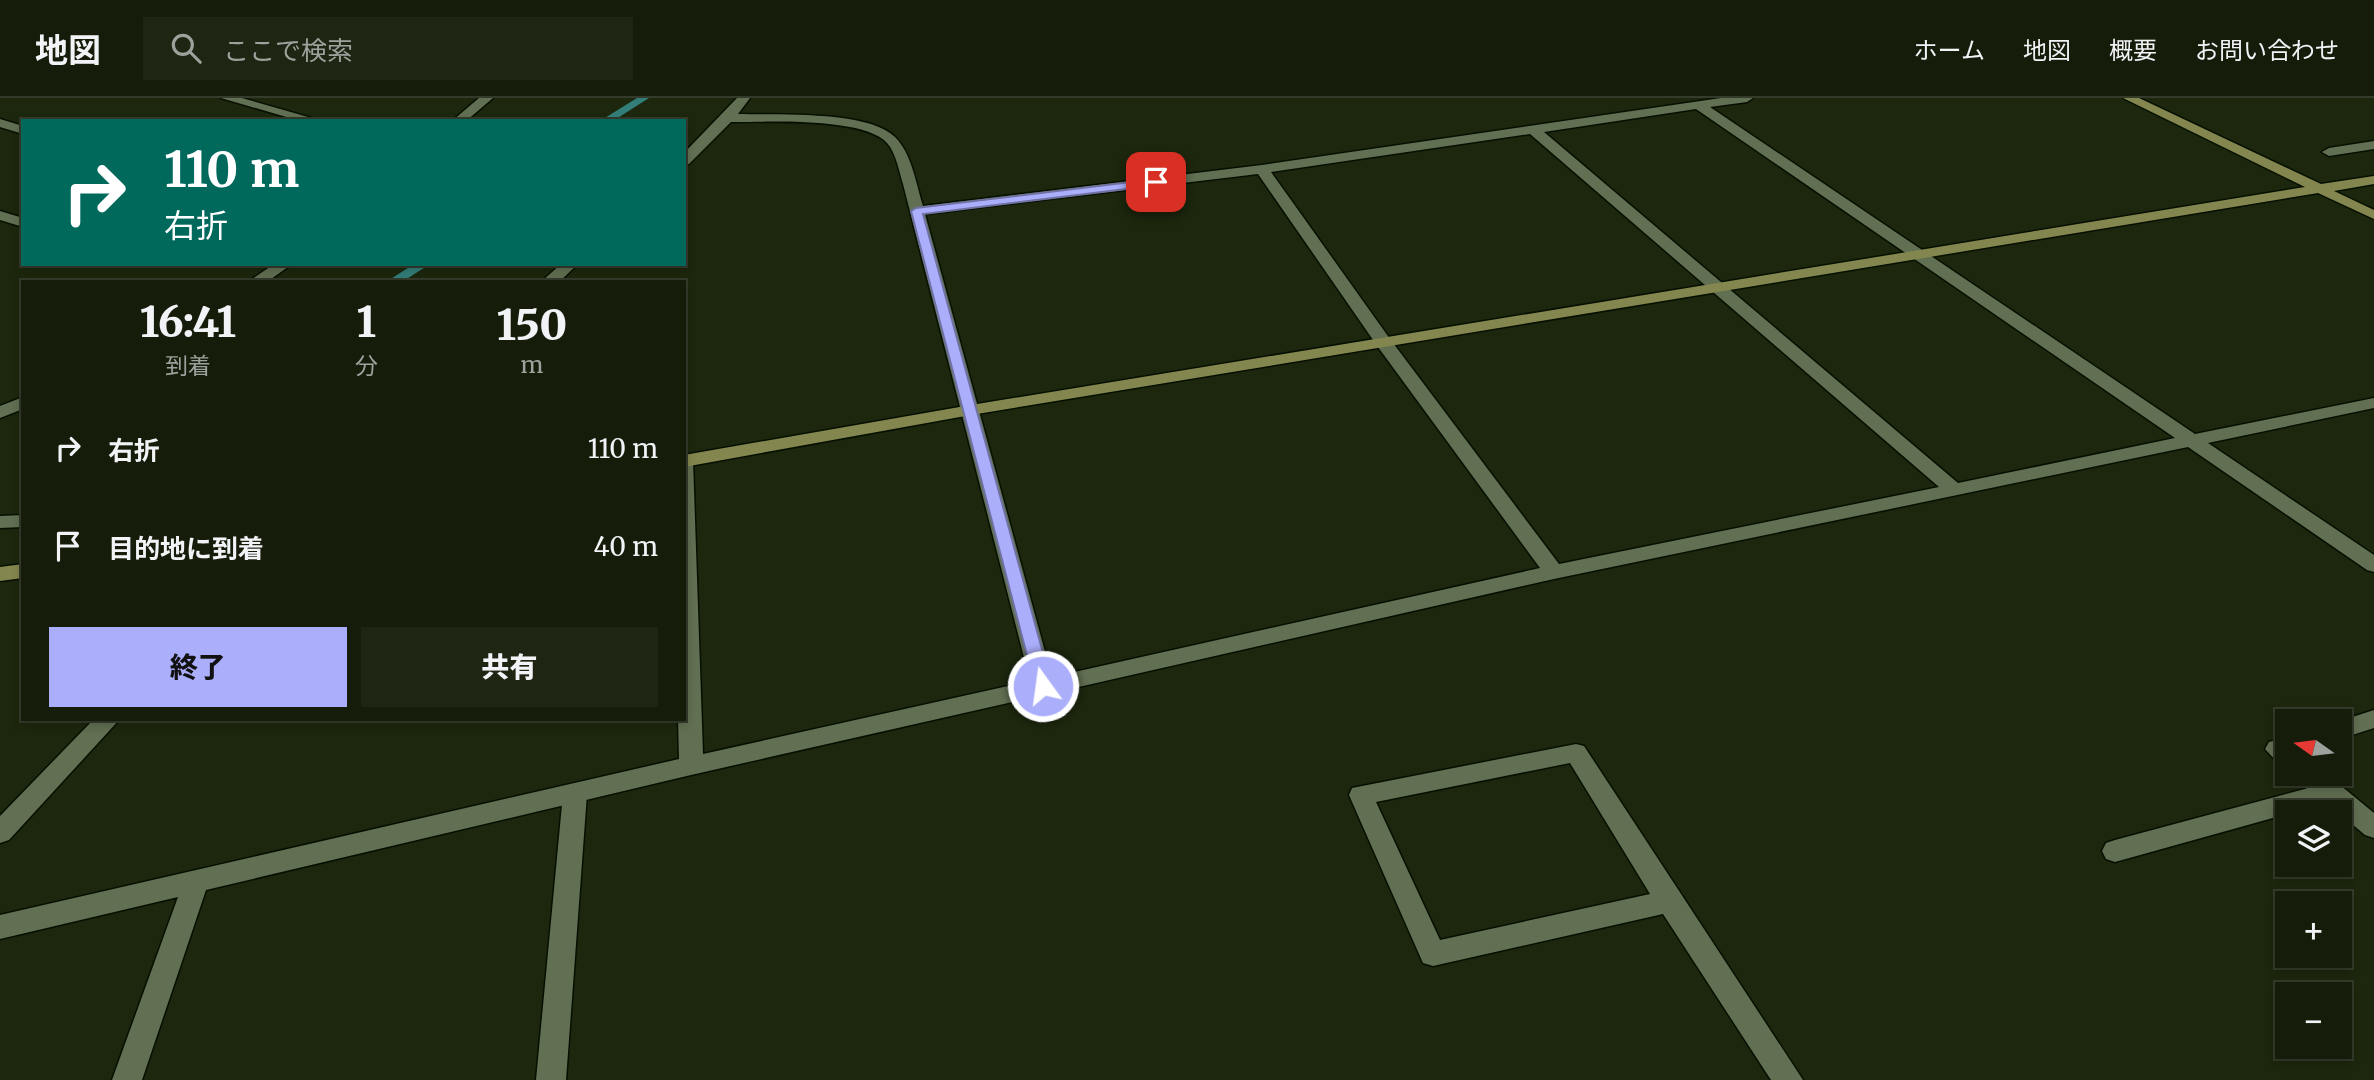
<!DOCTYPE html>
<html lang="ja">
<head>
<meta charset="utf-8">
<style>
	:root { --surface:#151d0a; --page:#1e2613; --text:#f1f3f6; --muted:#9da29c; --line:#343b2b; --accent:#abaffb }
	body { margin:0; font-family:Merriweather,"Noto Sans JP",serif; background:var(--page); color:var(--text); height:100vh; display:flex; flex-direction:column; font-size:26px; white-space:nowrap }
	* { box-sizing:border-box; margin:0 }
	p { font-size:23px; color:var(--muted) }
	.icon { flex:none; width:38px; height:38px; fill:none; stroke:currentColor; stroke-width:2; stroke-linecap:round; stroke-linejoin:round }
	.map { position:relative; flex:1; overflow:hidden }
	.drawer { position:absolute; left:21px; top:182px; width:665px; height:441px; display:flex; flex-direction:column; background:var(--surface); border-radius:0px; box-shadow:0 4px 10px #0003,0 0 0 2px var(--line) }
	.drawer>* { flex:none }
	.hud { position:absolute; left:21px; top:21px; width:665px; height:147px; border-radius:0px; box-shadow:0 4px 10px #0003,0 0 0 2px var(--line); background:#00695c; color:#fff; overflow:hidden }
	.needle { width:46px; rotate:284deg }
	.buttons { position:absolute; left:2275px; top:611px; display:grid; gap:14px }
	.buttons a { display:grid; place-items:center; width:77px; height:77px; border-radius:0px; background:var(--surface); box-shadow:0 4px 10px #0003,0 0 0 2px var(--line); font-size:35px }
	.pin { position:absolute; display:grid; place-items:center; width:60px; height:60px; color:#fff; margin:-30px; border-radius:14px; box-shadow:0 4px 10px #0006 }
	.me { position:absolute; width:77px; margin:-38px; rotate:346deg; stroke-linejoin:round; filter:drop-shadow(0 0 5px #0008) }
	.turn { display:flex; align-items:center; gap:24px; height:147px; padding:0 28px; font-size:32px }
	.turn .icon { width:91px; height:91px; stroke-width:2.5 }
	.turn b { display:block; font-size:49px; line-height:60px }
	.eta { display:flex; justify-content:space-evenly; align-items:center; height:119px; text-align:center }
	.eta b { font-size:42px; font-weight:800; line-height:49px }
	.action { display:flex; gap:14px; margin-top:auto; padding:14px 28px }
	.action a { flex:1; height:80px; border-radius:0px; background:var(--accent); color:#111; font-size:28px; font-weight:800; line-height:80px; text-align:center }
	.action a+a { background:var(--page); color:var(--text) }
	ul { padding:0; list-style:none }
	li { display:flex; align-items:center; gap:21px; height:98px; padding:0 28px }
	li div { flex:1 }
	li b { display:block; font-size:26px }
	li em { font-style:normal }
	header { display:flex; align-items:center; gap:42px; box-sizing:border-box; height:98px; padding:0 35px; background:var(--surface); border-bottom:2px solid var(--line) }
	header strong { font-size:33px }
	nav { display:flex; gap:38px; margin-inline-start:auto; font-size:24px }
	.search { width:490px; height:63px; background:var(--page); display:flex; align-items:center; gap:18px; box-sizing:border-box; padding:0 24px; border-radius:0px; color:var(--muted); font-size:26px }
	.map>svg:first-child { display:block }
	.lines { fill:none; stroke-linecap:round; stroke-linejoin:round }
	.stream { fill:#337e79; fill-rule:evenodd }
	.lane-casing { stroke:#071000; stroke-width:3 }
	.street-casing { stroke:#071000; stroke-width:3 }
	.secondary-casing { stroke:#071000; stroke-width:3 }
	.lane { fill:#616f52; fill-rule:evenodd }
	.street { fill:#616f52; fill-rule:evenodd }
	.secondary { fill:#83864e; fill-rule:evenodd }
	.route { fill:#abaffb; stroke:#6f72a3; stroke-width:2 }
</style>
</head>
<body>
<header>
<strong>地図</strong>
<div class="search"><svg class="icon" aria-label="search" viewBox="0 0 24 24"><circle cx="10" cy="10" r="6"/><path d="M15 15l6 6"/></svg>ここで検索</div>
<nav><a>ホーム</a><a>地図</a><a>概要</a><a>お問い合わせ</a></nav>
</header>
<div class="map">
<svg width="2374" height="982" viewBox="0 0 2374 982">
	<rect width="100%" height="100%" fill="#1c270d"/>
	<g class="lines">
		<path class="stream" d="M 637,0 L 649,0 L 613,23 L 600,23 Z
			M 414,166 L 430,166 L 402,184 L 386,184 Z"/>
		<g class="lane-casing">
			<path id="lane" d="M 0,113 L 23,120 L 23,129 L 0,122 Z
				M 2374,612 L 2374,630 L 2340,641 L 2340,623 Z
				M 2287,639 L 2287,668 L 2279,666 L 2265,651 L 2269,644 Z
				M 2295,676 C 2314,674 2333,674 2343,694 L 2340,701 C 2323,706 2303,691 2295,676 Z
				M 575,686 L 584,689 L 587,696 L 566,982 L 536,982 L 563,696 L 566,689 Z"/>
		</g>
		<g class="street-casing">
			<path id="street" d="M 221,0 L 242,0 L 322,23 L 300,23 Z
				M 479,0 L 493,0 L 466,23 L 452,23 Z
				M 737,0 L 750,0 L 738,16 C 775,17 868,12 895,39 C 912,56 916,86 923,108 L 1262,67 L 1721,0 L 1753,0 L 1747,4 L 1710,9 L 2195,336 L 2374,300 L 2374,310 L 2208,345 L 2374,457 L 2374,474 L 2367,472 L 2188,349 L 1554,481 L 691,677 L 206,792 L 142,982 L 112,982 L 178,799 L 0,841 L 0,817 L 679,661 L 678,621 L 684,621 L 684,357 L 693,363 L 703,656 L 1030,583 L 903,86 C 899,73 896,55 887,45 C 863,19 767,24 731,24 L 689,66 L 684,67 L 684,55 ZM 1696,11 L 2175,340 L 1958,385 L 1544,34 ZM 1530,36 L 1939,389 L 1559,466 L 1390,241 L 1271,74 ZM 1258,76 L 1378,249 L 1540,470 L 1052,579 L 925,116 Z
				M 0,21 L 23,28 L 23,36 L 0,29 Z
				M 2374,43 L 2374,51 L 2329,58 L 2322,54 L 2329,50 Z
				M 274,166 L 292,166 L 267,184 L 248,184 Z
				M 561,166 L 578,166 L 559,184 L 541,184 Z
				M 23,299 L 23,311 L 0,320 L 0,308 Z
				M 23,417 L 23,429 L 0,430 L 0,418 Z
				M 94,621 L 120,621 L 9,742 L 0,745 L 0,718 Z
				M 1576,646 L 1584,648 L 1803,982 L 1771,982 L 1663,816 L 1433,868 L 1423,865 L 1349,697 L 1352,690 ZM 1570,665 L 1650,796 L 1440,842 L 1376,704 Z
				M 2331,684 L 2340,687 L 2374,715 L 2374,740 L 2365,737 L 2327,705 L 2115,764 L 2106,761 L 2102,753 L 2106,745 L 2115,742 Z"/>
		</g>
		<g class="secondary-casing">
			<path id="secondary" d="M 2123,0 L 2139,0 L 2321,86 L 2374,78 L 2374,86 L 2334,93 L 2374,112 L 2374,121 L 2318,95 L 971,317 L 684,369 L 684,357 L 971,307 L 2305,89 Z
				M 23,466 L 23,480 L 0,483 L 0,469 Z"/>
		</g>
		<use href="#lane" class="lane"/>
		<use href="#street" class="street"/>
		<use href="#secondary" class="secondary"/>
	</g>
	<path class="route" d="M 1156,81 L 1161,84 L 1159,87 L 923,116 L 1052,588 L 1049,593 L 1037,593 L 1035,588 L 911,113 L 916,110 Z"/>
</svg>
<div class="buttons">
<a><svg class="needle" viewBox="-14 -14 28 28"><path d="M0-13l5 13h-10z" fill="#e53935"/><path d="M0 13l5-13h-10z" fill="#9da29c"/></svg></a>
<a><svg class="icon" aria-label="layers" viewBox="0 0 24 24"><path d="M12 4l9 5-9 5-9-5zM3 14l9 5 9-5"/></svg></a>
<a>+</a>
<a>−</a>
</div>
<div class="pin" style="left:1156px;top:84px;background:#d93025"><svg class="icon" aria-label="arrive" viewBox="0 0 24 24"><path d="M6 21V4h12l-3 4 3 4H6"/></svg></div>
<svg class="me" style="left:1043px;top:588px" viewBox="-20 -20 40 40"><circle r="17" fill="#abaffb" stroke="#fff" stroke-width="3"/><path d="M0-11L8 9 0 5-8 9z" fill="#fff"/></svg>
<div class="hud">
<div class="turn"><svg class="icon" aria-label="right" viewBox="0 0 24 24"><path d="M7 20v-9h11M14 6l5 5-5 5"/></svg><div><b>110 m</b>右折</div></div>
</div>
<section class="drawer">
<div class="eta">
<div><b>16:41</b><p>到着</p></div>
<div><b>1</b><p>分</p></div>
<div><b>150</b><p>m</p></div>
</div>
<ul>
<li><svg class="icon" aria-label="right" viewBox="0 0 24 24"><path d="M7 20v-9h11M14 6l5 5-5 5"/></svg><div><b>右折</b></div><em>110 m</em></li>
<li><svg class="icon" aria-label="arrive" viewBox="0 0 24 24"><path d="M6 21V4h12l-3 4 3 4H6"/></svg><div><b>目的地に到着</b></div><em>40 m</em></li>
</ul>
<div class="action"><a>終了</a><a>共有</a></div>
</section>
</div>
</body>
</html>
